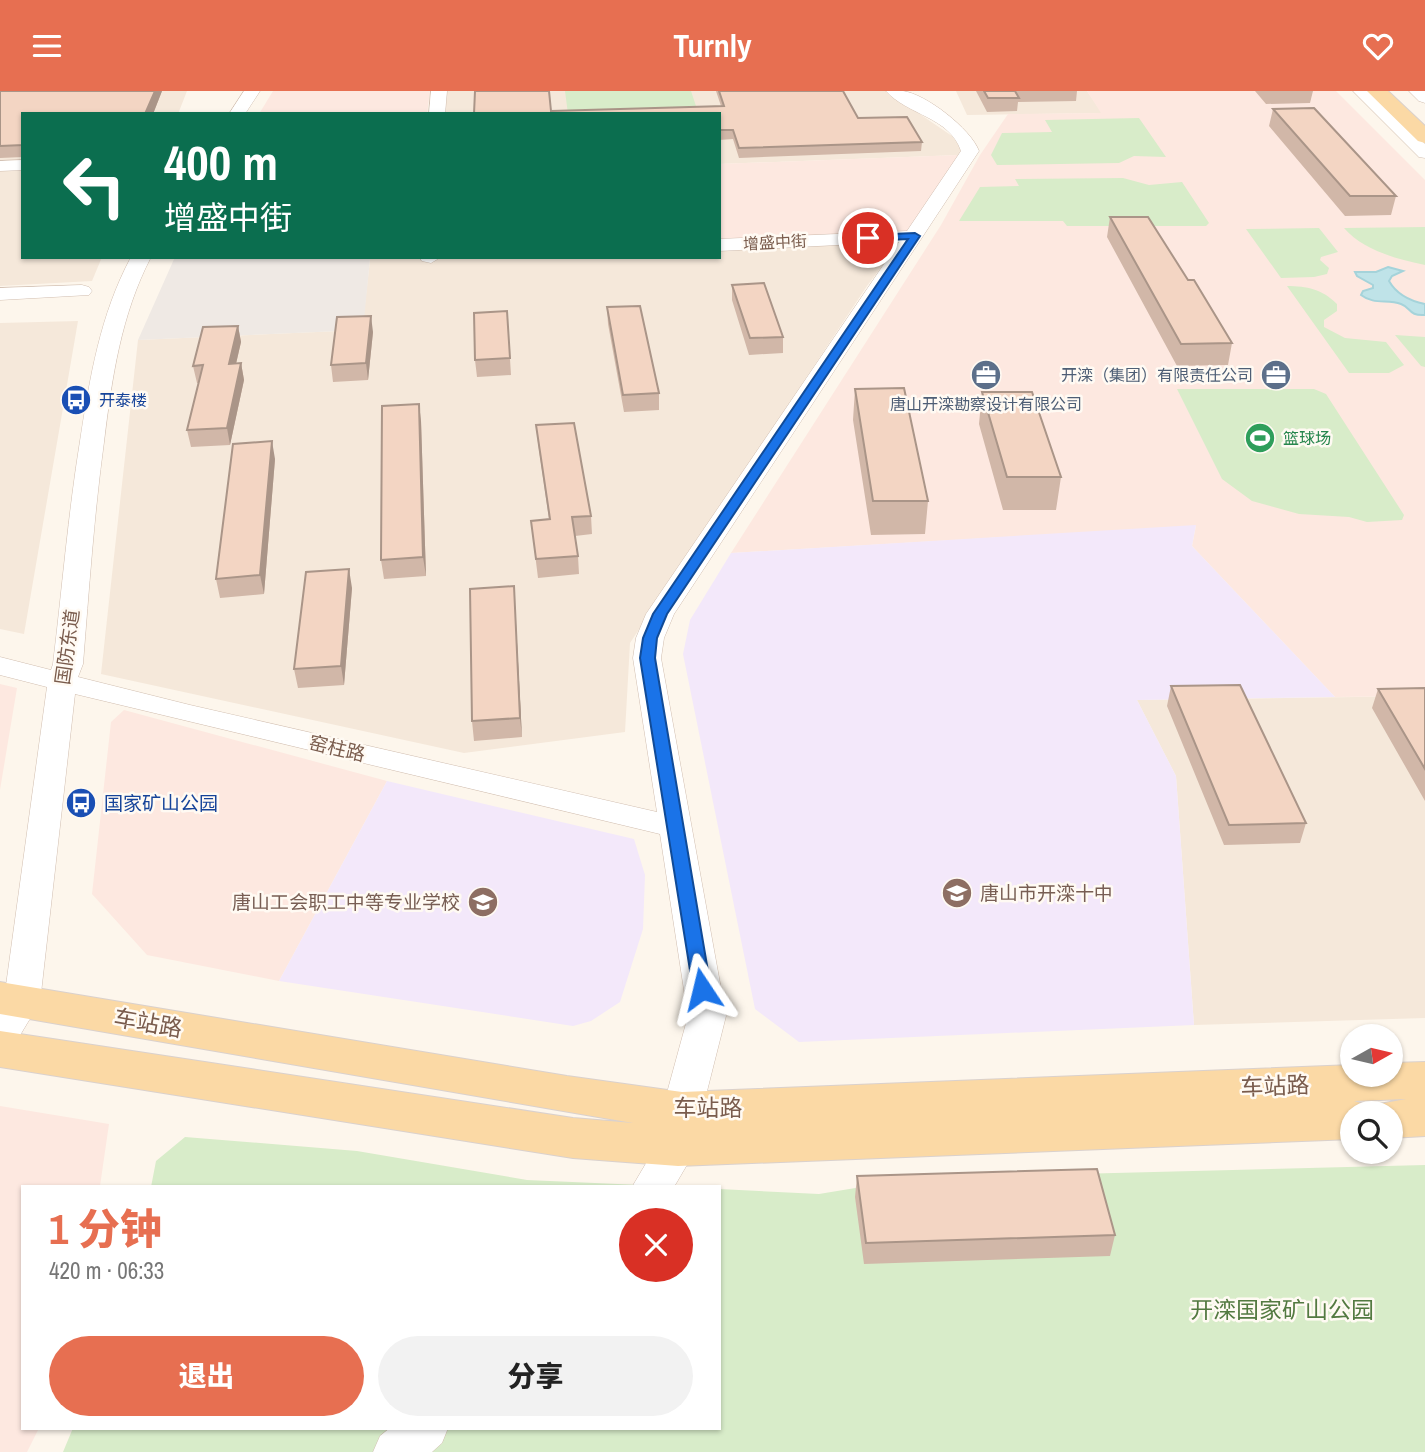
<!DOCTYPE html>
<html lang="zh">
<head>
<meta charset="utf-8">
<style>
	:root { --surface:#fff; --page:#f2f2f2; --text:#222; --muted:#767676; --accent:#e76f51 }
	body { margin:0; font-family:"Archivo Narrow","Noto Sans SC",sans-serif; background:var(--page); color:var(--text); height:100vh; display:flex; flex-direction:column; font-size:26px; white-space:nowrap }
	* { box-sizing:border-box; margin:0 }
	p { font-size:23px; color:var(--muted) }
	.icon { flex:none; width:38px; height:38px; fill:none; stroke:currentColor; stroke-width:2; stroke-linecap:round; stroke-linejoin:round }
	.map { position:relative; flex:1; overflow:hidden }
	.panel { position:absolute; left:21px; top:1094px; width:700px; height:245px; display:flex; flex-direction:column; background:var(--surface); border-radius:0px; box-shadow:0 2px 5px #0004 }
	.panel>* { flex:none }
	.top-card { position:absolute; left:21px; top:21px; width:700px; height:147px; border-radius:0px; box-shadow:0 2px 5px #0004; background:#0b6e4f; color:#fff; overflow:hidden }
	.needle { width:46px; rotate:82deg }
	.fabs { position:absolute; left:1340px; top:933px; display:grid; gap:14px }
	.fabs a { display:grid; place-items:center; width:63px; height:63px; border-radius:50%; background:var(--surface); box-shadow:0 2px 5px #0004; font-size:35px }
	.pin { position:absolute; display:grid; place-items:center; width:60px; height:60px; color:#fff; margin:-30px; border:4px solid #fff; border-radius:50%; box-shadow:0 2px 7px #0007 }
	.me { position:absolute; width:77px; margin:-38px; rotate:350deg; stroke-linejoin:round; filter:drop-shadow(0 0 5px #0008) }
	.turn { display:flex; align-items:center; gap:24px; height:147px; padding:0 28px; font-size:32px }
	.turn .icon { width:91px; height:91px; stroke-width:2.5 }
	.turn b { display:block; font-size:49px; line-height:60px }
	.round { display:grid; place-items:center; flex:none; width:74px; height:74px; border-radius:37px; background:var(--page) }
	.overview { display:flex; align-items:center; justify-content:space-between; height:119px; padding:0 28px }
	h1 { font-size:42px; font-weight:800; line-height:52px; color:var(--accent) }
	.cta { display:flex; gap:14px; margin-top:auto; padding:14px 28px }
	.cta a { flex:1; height:80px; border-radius:42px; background:var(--accent); color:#fff; font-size:28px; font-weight:800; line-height:80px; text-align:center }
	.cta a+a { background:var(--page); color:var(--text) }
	header { display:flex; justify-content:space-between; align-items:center; height:91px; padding:0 28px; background:var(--accent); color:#fff; font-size:32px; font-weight:800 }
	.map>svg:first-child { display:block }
	.residential { fill:#f5e8da }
	.commercial { fill:#fde8e0 }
	.industrial { fill:#efe9e4 }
	.education { fill:#f3e8fa }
	.green { fill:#d8ecc9 }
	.water { fill:#bfe3e8; stroke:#a5d3da; stroke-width:2 }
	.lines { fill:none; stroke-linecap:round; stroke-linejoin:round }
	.minor-casing { stroke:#d1beb0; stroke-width:1 }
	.major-casing { stroke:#dad1cd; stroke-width:2 }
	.minor { fill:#fff; fill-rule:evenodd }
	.major { fill:#fbd9a5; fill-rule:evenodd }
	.wall { fill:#d1b7a8 }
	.shaded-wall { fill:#aa9588 }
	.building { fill:#f3d5c3; stroke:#aa9588; stroke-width:2 }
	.route { fill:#1a73e8; stroke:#114b97; stroke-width:2 }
	.labels { text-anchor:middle; stroke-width:5; stroke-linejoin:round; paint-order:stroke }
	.far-street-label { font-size:16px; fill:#7a5c4d; stroke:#fffaf3 }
	.far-service-label { font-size:16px; fill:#4e5e75; stroke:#fffaf3; text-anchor:end }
	.far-transit-label { font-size:16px; fill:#164399; stroke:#fffaf3; text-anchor:start }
	.far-leisure-label { font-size:16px; fill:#27864d; stroke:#fffaf3; text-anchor:start }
	.street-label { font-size:19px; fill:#7a5c4d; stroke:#fffaf3 }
	.transit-label { font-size:19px; fill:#164399; stroke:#fffaf3; text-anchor:start }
	.education-label { font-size:19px; fill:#785e54; stroke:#fffaf3; text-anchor:start }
	.near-street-label { font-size:23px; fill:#7a5c4d; stroke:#fffaf3 }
	.near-park-label { font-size:23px; fill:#537a41; stroke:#fffaf3 }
</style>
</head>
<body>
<header><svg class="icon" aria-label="menu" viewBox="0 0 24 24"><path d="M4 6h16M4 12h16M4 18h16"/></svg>Turnly<svg class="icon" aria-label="heart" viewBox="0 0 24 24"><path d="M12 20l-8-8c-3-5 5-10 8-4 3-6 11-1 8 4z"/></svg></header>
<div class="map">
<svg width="1425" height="1361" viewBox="0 0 1425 1361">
	<rect width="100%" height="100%" fill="#fdf6ec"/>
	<path class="residential" d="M 0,0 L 187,0 L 178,23 L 23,23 L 23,166 L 102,166 L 92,190 L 0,195 Z
		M 446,0 L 886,0 L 952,45 L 961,56 L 959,64 L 719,73 L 719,23 L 444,23 Z
		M 956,0 L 1087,0 L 1102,22 L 967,24 Z
		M 906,143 L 867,195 L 630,552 L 625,641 L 464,662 L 101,583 L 138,249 L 362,239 L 370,169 L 349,169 L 349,166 L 719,166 L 719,151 Z
		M 78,230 L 24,543 L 0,538 L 0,232 Z
		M 1425,605 L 1425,927 L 1194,934 L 1176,685 L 1137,609 Z"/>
	<path class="commercial" d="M 273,0 L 430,0 L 427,23 L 259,23 Z
		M 1087,0 L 1336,0 L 1425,89 L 1425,605 L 1335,606 L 1192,455 L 1196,435 L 731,462 L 941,134 L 980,64 L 1008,23 L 1101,22 Z
		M 959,64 L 906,143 L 719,151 L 719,73 Z
		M 0,593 L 17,597 L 0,699 Z
		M 124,619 L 387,690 L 279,890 L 147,864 L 92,803 L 111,631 Z
		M 0,1015 L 109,1033 L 100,1095 L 23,1096 L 23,1337 L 39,1337 L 27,1361 L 0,1361 Z"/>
	<path class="industrial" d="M 175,166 L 370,168 L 363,239 L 138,249 Z"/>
	<path class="education" d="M 1196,434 L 1192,455 L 1335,606 L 1137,609 L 1176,685 L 1194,934 L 799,951 L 755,918 L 683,563 L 690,529 L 731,462 Z
		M 387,690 L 634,748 L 645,784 L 643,838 L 620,911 L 591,930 L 573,935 L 279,890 Z"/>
	<path class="green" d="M 565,0 L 691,0 L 697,18 L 568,23 Z
		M 1139,27 L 1166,66 L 1134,65 L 1119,72 L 997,74 L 991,64 L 1002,42 L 1052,41 L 1045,29 Z
		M 1123,87 L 1149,94 L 1182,91 L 1209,132 L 1206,135 L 1067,135 L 1063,130 L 959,130 L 980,96 L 1019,95 L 1015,88 Z
		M 1425,136 L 1425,174 C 1396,168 1363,159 1344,137 Z
		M 1319,137 L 1338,161 L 1321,166 L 1320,169 L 1329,177 L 1327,183 L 1314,186 L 1281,187 L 1246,138 Z
		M 1287,195 C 1307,195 1322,198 1337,213 L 1337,220 L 1324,229 L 1324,236 L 1345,247 L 1386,251 L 1404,274 L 1389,282 L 1349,282 Z
		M 1395,244 L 1425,246 L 1425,276 L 1421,275 Z
		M 1177,298 L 1314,298 L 1326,303 L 1404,424 L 1402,429 L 1367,431 L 1349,426 L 1299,423 L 1252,410 L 1222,388 Z
		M 185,1046 L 357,1060 L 527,1089 L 663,1095 L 151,1096 L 156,1070 Z
		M 1425,1074 L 1425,1361 L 63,1361 L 73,1337 L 719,1337 L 719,1098 L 819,1103 L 916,1087 Z"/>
	<path class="water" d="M 1388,176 L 1403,180 L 1392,185 L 1389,190 C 1397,204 1410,210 1425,213 L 1425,224 C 1408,225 1412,217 1401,213 C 1387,208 1374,214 1361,204 L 1363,200 L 1373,197 L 1373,194 L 1357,185 L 1355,181 L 1376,181 Z"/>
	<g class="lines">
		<g class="minor-casing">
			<path id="minor" d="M 244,0 L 260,0 L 245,23 L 229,23 Z
				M 431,0 L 447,0 L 445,23 L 429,23 Z
				M 886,0 C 891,0 898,0 903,0 C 926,3 971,38 979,60 L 674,523 L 664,547 L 661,567 L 726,925 L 702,1020 L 698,1055 L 674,1096 L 632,1096 L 658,1052 L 662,1020 L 688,925 L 660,743 L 75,603 L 40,911 L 13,956 L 0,960 L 0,915 L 4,909 L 47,596 L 0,584 L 0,566 L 51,579 L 53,573 C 62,499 68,424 80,350 C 90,286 100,224 131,166 L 151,166 C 121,224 112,286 104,351 C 94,424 89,499 83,573 L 78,586 L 190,614 L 657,721 L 633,567 L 636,547 L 646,523 L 899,151 L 719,160 L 719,148 L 907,140 L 961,60 C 950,26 907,24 886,0 Z
				M 1353,0 L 1370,0 L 1425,53 L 1425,67 L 1419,66 Z
				M 1409,0 L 1425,0 L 1425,12 L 1419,10 Z
				M 23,69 L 23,79 L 0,80 L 0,70 Z
				M 419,166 L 441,166 L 431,172 L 422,170 Z
				M 82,194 L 89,196 L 92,200 L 89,204 L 0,209 L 0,197 Z
				M 390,1337 L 448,1337 L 442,1352 L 432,1361 L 373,1361 L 380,1345 Z"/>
		</g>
		<g class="major-casing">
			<path id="major" d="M 1367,0 L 1388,0 L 1425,35 L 1425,52 L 1418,50 Z
				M 0,891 L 567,985 L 682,1001 L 1353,974 L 1353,984 L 1391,984 L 1391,972 L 1425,971 L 1425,1045 L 1391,1047 L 1391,1022 L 1353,1022 L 1353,1048 L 678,1075 L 573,1067 L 0,976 L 0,940 L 573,1027 L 633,1032 L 0,923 ZM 1406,1008 L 1374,1014 L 1372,1019 L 1370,1015 L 1354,1010 Z"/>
		</g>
		<use href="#minor" class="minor"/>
		<use href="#major" class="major"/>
	</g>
	<path class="wall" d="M 0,0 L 162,0 L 153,23 L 23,23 L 23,66 L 0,67 Z
		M 716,0 L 843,0 L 858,27 L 922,51 L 921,60 L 739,67 L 733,48 L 719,49 L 719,23 L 551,20 L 721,15 Z
		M 976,0 L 1077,0 L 1076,10 L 1018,11 L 1017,20 L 987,21 Z
		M 1255,0 L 1313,0 L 1310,12 L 1266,13 Z
		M 1273,18 L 1396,105 L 1391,124 L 1345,125 L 1269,35 Z
		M 1110,126 L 1188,189 L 1232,252 L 1228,274 L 1177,275 L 1107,146 Z
		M 732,194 L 783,246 L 783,262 L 749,264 L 732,209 Z
		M 607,216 L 659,302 L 659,319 L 624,321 L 608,233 Z
		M 507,220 L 511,284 L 477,286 L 475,269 Z
		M 238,235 L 241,251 L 236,273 L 241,272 L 244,289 L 230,354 L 191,356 L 187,339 L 199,292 L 197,292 L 193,275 Z
		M 373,241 L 368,289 L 333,291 L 331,274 Z
		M 855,298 L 928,410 L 925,443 L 871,444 L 853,329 Z
		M 982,301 L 1061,386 L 1056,419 L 1003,419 L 979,333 Z
		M 421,330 L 426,485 L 384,488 L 381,469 Z
		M 536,334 L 591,425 L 592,443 L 575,445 L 578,465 L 579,483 L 538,487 L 531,430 L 549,428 L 538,352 Z
		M 275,368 L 264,503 L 220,507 L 216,488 Z
		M 514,495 L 522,646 L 474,650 L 472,630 Z
		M 352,497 L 344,594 L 298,597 L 294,578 Z
		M 1171,595 L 1306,732 L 1300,752 L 1224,754 L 1167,615 Z
		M 1425,597 L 1425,710 L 1372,617 L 1378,598 Z
		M 857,1085 L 1115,1144 L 1110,1165 L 864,1173 L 855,1106 Z"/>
	<path class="shaded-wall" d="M 155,0 L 162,0 L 153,23 L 145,23 Z
		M 371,225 L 373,241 L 368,289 L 366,272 Z
		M 238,235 L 241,251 L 232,290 L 229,273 Z
		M 241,272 L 244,289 L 230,354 L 227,337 Z
		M 419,313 L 421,330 L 426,485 L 423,466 Z
		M 272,350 L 275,368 L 264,503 L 260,484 Z
		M 349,478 L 352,497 L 344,594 L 341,575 Z
		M 514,495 L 515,514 L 522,646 L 520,627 Z"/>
	<path class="building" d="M 0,0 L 155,0 L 145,23 L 23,23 L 23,54 L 0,55 Z
		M 475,0 L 549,0 L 551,20 L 724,15 L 719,0 L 843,0 L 858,27 L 907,26 L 922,51 L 739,57 L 733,39 L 719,39 L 719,23 L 474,23 Z
		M 984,0 L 1015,0 L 1019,7 L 988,7 Z
		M 1314,17 L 1396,105 L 1350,105 L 1273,18 Z
		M 1110,126 L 1148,126 L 1188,189 L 1194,189 L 1232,252 L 1181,253 Z
		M 764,192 L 783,246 L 750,247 L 732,194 Z
		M 640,215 L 659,302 L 623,304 L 607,216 Z
		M 507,220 L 510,267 L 475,269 L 474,222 Z
		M 371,225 L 366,272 L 331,274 L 337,226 Z
		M 238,235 L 229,273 L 241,272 L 227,337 L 187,339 L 203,274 L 193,275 L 203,236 Z
		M 904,297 L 928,410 L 873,410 L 855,298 Z
		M 982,301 L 1032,301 L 1061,386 L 1007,386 Z
		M 419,313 L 423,466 L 381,469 L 382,315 Z
		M 574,332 L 591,425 L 572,426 L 578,465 L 536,468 L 531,430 L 550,428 L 536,334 Z
		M 272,350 L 260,484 L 216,488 L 233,353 Z
		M 349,478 L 341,575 L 294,578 L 306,481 Z
		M 514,495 L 520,627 L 472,630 L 470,498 Z
		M 1240,594 L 1306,732 L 1229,734 L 1171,595 Z
		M 1425,597 L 1425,678 L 1378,598 Z
		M 1097,1078 L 1115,1144 L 866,1152 L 857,1085 Z"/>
	<path class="route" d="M 915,142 L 920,145 L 667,523 L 657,547 L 655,567 L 711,898 L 708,903 L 695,903 L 693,898 L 640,567 L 643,547 L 653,523 L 908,148 L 868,150 L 863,147 L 868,144 Z"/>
	<defs>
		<g id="office-disc" transform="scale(1.575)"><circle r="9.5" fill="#5c6f8a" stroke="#fffaf3"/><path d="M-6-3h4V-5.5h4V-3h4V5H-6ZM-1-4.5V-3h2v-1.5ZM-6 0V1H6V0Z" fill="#fff"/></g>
		<g id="bus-disc" transform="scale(1.575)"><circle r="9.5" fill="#1a4fb4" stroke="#fffaf3"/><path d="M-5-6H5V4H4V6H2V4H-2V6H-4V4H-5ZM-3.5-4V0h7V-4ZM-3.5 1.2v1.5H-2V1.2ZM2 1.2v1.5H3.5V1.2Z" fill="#fff"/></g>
		<g id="stadium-disc" transform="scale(1.575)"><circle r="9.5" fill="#2e9e5b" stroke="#fffaf3"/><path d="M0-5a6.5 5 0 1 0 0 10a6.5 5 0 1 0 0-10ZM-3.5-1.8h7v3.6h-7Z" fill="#fff"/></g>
		<g id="school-disc" transform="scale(1.575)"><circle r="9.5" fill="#8d6e63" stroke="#fffaf3"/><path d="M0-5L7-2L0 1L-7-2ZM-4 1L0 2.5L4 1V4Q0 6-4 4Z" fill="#fff"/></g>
	</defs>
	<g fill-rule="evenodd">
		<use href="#office-disc" x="986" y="284"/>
		<use href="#office-disc" x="1276" y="284"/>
		<use href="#bus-disc" x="76" y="309"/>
		<use href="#stadium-disc" x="1260" y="347"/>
		<use href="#bus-disc" x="81" y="712"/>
		<use href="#school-disc" x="957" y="802"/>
		<use href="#school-disc" x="483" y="811"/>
	</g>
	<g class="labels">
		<g class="far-street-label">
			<text transform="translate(775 151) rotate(-3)" y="6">增盛中街</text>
		</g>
		<g class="far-service-label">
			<text x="1253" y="290">开滦（集团）有限责任公司</text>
			<text x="986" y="319" text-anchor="middle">唐山开滦勘察设计有限公司</text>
		</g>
		<g class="far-transit-label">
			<text x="99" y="315">开泰楼</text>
		</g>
		<g class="far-leisure-label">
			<text x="1283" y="353">篮球场</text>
		</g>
		<g class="street-label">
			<text transform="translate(67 556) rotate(-82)" y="7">国防东道</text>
			<text transform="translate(337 657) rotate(13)" y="7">窑柱路</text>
		</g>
		<g class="transit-label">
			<text x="104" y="719">国家矿山公园</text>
		</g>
		<g class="education-label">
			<text x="980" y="809">唐山市开滦十中</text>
			<text x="460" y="818" text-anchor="end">唐山工会职工中等专业学校</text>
		</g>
		<g class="near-street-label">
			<text transform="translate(148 932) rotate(10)" y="8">车站路</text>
			<text transform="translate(1275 995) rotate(-2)" y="8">车站路</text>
			<text x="708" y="1025">车站路</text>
		</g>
		<g class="near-park-label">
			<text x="1282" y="1227">开滦国家矿山公园</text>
		</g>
	</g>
</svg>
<div class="fabs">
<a><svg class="needle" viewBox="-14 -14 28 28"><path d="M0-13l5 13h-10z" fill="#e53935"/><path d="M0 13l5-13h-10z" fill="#767676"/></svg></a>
<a><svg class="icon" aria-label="search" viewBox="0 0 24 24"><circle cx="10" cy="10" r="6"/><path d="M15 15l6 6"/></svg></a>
</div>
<div class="pin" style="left:868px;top:147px;background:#d93025"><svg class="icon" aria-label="arrive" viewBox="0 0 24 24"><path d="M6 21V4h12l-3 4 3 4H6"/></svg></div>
<svg class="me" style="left:702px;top:898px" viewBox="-20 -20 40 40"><path d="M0-17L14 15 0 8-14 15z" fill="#1a73e8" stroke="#fff" stroke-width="4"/></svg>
<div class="top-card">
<div class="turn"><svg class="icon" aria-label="left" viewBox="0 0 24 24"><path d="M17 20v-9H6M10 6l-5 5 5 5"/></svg><div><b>400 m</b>增盛中街</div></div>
</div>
<section class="panel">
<div class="overview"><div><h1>1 分钟</h1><p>420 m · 06:33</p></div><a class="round" style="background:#d93025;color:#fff"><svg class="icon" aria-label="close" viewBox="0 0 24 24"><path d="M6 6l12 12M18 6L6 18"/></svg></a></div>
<div class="cta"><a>退出</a><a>分享</a></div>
</section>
</div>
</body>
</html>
